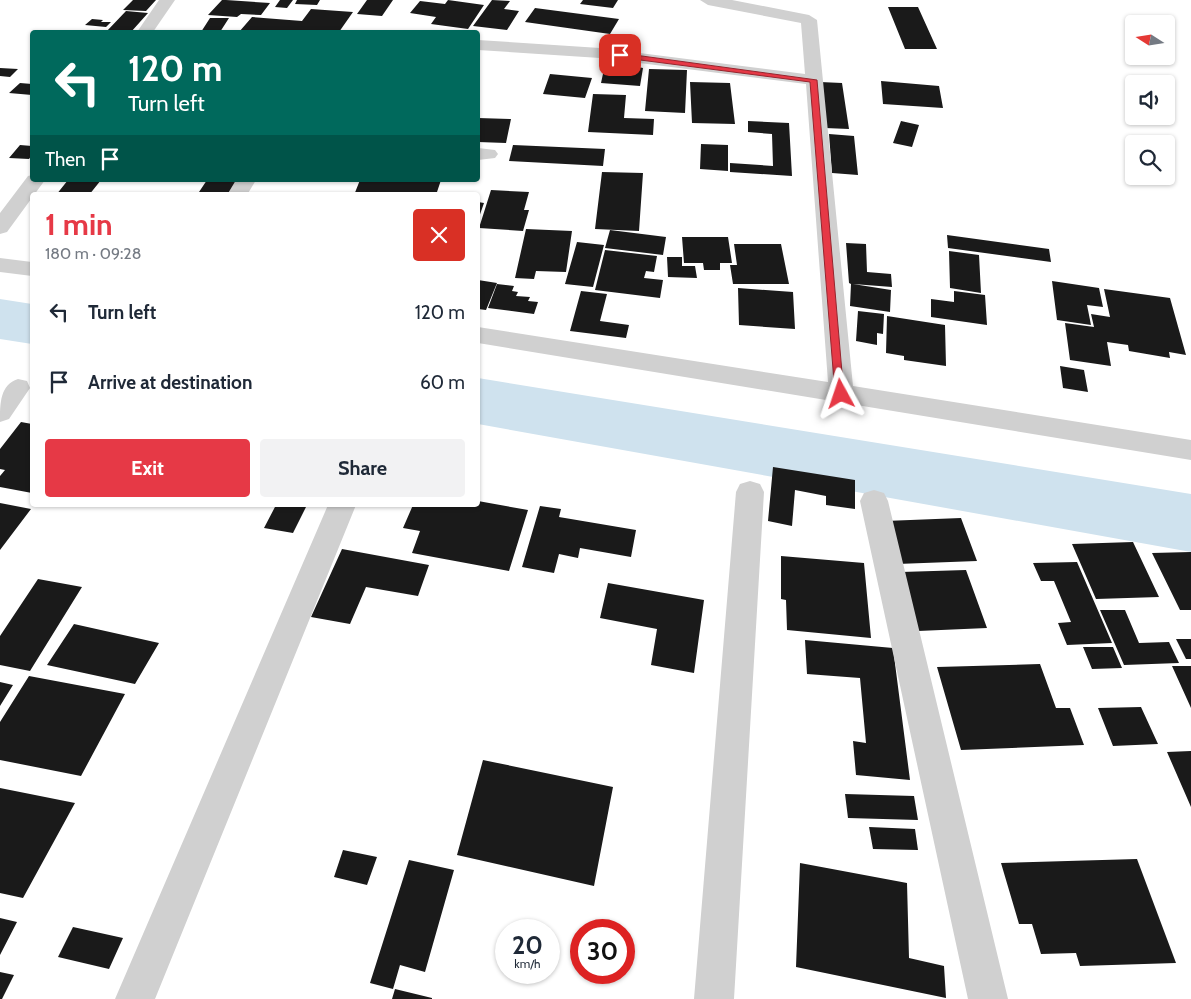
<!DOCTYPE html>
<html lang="en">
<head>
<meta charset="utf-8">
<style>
	:root { --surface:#fff; --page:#f2f2f3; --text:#1f2937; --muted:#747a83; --accent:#e63946 }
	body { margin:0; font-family:Cabin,sans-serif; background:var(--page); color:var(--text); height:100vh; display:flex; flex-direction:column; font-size:19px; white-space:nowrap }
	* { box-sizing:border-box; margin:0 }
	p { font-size:16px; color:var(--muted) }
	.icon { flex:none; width:28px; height:28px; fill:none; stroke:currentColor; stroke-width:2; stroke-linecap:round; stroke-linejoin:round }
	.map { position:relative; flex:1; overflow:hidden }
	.drawer { position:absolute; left:30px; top:192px; width:450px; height:315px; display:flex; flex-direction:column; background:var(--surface); border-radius:5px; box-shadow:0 1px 4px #0004 }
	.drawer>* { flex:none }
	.top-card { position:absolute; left:30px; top:30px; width:450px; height:152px; border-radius:5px; box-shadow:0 1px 4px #0004; background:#00695c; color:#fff; overflow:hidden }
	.needle { width:32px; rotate:282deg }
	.tools { position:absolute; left:1125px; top:15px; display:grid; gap:10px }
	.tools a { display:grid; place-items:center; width:50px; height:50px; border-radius:5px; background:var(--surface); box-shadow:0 1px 4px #0004; font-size:25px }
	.speed { position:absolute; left:495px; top:919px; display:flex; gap:10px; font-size:25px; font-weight:700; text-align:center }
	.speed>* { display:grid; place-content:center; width:65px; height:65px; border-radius:50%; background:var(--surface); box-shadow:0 1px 4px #0004; line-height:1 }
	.speed small { font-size:12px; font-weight:400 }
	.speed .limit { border:8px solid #d22; background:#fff; color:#111 }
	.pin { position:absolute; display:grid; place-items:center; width:42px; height:42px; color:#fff; margin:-21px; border-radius:10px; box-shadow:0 2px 8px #0006 }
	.me { position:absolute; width:55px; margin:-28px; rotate:355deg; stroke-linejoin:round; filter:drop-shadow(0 0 4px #0008) }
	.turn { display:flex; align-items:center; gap:18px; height:105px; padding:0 15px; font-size:22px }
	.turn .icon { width:65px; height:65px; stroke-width:2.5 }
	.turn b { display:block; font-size:35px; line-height:42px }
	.then { display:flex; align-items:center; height:48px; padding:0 15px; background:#0003; gap:10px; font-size:19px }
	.round { display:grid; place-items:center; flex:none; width:52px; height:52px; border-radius:5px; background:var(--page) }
	.headline { display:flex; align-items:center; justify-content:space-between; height:85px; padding:0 15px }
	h1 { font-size:30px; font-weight:700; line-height:38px; color:var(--accent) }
	.cta { display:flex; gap:10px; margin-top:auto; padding:10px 15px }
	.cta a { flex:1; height:58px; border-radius:5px; background:var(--accent); color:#fff; font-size:20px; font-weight:700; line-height:58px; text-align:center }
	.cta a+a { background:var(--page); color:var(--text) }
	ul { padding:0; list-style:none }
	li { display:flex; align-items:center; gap:15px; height:70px; padding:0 15px }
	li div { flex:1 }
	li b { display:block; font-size:19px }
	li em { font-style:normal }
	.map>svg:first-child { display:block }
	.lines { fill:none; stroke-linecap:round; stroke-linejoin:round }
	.river { fill:#cfe2ee; fill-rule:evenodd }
	.building { fill:#1a1a1a }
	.minor { fill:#d0d0d0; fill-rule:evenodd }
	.route { fill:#e63946; stroke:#96252e }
</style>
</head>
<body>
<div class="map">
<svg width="1191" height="999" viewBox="0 0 1191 999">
	<rect width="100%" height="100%" fill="#fff"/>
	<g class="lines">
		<path class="river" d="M 0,299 L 32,304 L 32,344 L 0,339 Z
			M 478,378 L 1191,494 L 1191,552 L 478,424 Z"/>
	</g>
	<path class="building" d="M 133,0 L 156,0 L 146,11 L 123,10 Z
		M 222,0 L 226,0 L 270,3 L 261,15 L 241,14 L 237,17 L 208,15 Z
		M 280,0 L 293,0 L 287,8 L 275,7 Z
		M 297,0 L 320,0 L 317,5 L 295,4 Z
		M 367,0 L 393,0 L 382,16 L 357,14 Z
		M 448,0 L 484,5 L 468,29 L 431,24 L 436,17 L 410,13 L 420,1 L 445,4 Z
		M 492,0 L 510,1 L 504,9 L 519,11 L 507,30 L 473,26 Z
		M 583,0 L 618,0 L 613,8 L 580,4 Z
		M 888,7 L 918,7 L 937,49 L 905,49 Z
		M 535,8 L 619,19 L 610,34 L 525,22 Z
		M 311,9 L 353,12 L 339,32 L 239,32 L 252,17 L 302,21 Z
		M 126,11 L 148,13 L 131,32 L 106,32 Z
		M 210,18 L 229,18 L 220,32 L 201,32 Z
		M 92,19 L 103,20 L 101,22 L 111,22 L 106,27 L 85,25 Z
		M 606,60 L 643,68 L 640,86 L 601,83 Z
		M 0,68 L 18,69 L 10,77 L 0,76 Z
		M 649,69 L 687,70 L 685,113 L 645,111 Z
		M 550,74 L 592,78 L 585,98 L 543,94 Z
		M 881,81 L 939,86 L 943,108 L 883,104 Z
		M 690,82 L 730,83 L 735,124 L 692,123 Z
		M 820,82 L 842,83 L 849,129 L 825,128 Z
		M 20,83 L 32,84 L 32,95 L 9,93 Z
		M 593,94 L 626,95 L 624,118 L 654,119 L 653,135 L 588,132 Z
		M 478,118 L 511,119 L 506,143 L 478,142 Z
		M 748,121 L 789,123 L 792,176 L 730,172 L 730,163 L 773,166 L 772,134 L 748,132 Z
		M 901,121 L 919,125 L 912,147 L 893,143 Z
		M 829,134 L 854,136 L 858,175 L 832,173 Z
		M 701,144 L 728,145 L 728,171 L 700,169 Z
		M 20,145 L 32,146 L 32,155 L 29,159 L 9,158 Z
		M 513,145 L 605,149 L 603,166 L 509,161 Z
		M 602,172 L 643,173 L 639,231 L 595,229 Z
		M 68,180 L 101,180 L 89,195 L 56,195 Z
		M 207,180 L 240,180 L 230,195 L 197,195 Z
		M 360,180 L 441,180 L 436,195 L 354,195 Z
		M 491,190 L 529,192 L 524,210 L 529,210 L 523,231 L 479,228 Z
		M 478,202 L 484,203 L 478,220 Z
		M 526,229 L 572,231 L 566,272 L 536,271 L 534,279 L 515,278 Z
		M 610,230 L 666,237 L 663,255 L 605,248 Z
		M 947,235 L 1049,249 L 1051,262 L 948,248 Z
		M 682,237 L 728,237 L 732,263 L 720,263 L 720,270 L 704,270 L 703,263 L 684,263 Z
		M 577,242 L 604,245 L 593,287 L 565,284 Z
		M 846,243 L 866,244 L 867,272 L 891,274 L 892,287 L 853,284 L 891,290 L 890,312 L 850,306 L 851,284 L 849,283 Z
		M 734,244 L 781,244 L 789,284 L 733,284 L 730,265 L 737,265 Z
		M 605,250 L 657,256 L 654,272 L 646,271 L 644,278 L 663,280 L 660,298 L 595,290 Z
		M 949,251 L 979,255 L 981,293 L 950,288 Z
		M 667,257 L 682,257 L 682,266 L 695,266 L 697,278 L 668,277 Z
		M 478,280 L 497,283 L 486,310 L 478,309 Z
		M 1052,281 L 1099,288 L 1103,307 L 1087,305 L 1091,325 L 1057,320 Z
		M 497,284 L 514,286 L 512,291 L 518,292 L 516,296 L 530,297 L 528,301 L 538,302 L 534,314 L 488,308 Z
		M 738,288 L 793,292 L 795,329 L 739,325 Z
		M 1104,289 L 1170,298 L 1186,355 L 1169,352 L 1170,358 L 1129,351 L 1128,345 L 1107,342 L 1111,366 L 1070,360 L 1065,323 L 1094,327 L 1091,314 L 1110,317 Z
		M 581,291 L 607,294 L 600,321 L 629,325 L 626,338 L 570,331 Z
		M 954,291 L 985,295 L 987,325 L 931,317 L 931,299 L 954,302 Z
		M 858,311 L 884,314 L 883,334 L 877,333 L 877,345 L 856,341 Z
		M 887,316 L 945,325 L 946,366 L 904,360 L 904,356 L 886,353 Z
		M 1060,366 L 1084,370 L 1088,392 L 1063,388 Z
		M 21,422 L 32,424 L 32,493 L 0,487 L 0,476 L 5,470 L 0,469 L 0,449 Z
		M 773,467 L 855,480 L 855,509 L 826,505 L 826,496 L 795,490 L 792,526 L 768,521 Z
		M 478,501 L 528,510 L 509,571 L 412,553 L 420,531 L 403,528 L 413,505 L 478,505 Z
		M 0,503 L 31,509 L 0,550 Z
		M 276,505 L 307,505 L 293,533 L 264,528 Z
		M 540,506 L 561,509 L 559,517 L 636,530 L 631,557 L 580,548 L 578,558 L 559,554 L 554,573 L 522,567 Z
		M 961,518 L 977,561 L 897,564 L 885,521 Z
		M 1133,542 L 1159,597 L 1096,599 L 1072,544 Z
		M 342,549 L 429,565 L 418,596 L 366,587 L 350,624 L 311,617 Z
		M 1191,552 L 1191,610 L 1180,610 L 1152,553 Z
		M 781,556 L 864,563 L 871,638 L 787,630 L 786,600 L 781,599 Z
		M 1077,562 L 1112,643 L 1067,645 L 1058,623 L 1071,622 L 1054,581 L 1041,581 L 1033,563 Z
		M 966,570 L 987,628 L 918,631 L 901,572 Z
		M 38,579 L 82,587 L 30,671 L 0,665 L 0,636 Z
		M 608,583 L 704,600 L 694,673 L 651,665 L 657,629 L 600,618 Z
		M 1100,610 L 1125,610 L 1139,643 L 1169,642 L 1179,663 L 1124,665 Z
		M 74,624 L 159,643 L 135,684 L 47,665 Z
		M 1176,639 L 1191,639 L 1191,659 L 1186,659 Z
		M 805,640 L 893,648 L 910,780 L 856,775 L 853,741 L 866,743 L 860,678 L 807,674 Z
		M 1083,647 L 1113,647 L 1122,668 L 1092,669 Z
		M 1040,664 L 1056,708 L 1070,708 L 1084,745 L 961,750 L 937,667 Z
		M 1172,666 L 1191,666 L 1191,708 Z
		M 29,676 L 125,694 L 81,776 L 0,760 L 0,722 Z
		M 0,682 L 13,685 L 0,706 Z
		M 1141,707 L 1158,744 L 1113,746 L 1098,708 Z
		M 1191,751 L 1191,807 L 1167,752 Z
		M 483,760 L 613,787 L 594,886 L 457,855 Z
		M 0,788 L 75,803 L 23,898 L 0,893 Z
		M 845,794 L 914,796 L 918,820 L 848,818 Z
		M 869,827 L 915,829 L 918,850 L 873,849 Z
		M 343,850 L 377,857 L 367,885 L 334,877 Z
		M 1137,859 L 1176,963 L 1080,966 L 1076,953 L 1041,954 L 1032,924 L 1019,924 L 1001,863 Z
		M 409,860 L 454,870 L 425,972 L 400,965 L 393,989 L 370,983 Z
		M 800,863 L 907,883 L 909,958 L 944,966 L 946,998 L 796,967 Z
		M 0,918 L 17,922 L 0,955 Z
		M 73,927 L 123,938 L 109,969 L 58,957 Z
		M 0,972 L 14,975 L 2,999 L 0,999 Z
		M 395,989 L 432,998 L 432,999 L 392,999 Z"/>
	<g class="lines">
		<path class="minor" d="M 159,0 L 175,0 L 153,32 L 137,32 Z
			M 700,0 L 732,0 L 809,15 L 817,20 L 853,386 L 1191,440 L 1191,460 L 478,343 L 478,327 L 828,382 L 806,84 L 600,58 L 478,50 L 478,40 L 600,48 L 805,74 L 801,23 L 708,5 Z
			M 478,148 L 495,150 L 498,154 L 495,158 L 478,160 Z
			M 32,175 L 32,180 L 45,180 L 7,232 L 0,234 L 0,213 L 28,176 Z
			M 236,180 L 256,180 L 247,195 L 227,195 Z
			M 0,258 L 32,262 L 32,276 L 0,272 Z
			M 18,379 L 27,381 L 30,388 L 9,419 L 0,422 C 0,403 0,385 18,379 Z
			M 750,481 L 760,484 L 764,492 L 734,999 L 694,999 L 736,492 L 740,484 Z
			M 874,490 L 884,493 L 888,501 L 1008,999 L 968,999 L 860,501 L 864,493 Z
			M 328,505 L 356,505 L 155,999 L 115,999 Z"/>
	</g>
	<path class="route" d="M 620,53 L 817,80 L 844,396 L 837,396 L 835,394 L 810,82 L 617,57 Z"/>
</svg>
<div class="tools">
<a><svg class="needle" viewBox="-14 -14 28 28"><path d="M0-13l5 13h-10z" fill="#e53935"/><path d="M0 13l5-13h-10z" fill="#747a83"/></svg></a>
<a><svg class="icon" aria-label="sound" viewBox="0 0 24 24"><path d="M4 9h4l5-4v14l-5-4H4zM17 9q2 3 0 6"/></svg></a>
<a><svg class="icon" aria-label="search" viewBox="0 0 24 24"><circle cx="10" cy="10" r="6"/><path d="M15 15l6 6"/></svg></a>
</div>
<div class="speed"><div>20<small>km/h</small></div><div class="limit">30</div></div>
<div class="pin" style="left:620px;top:55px;background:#d93025"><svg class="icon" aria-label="arrive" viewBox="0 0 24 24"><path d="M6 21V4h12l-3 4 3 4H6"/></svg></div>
<svg class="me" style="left:841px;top:394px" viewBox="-20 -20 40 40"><path d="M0-17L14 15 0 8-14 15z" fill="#e63946" stroke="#fff" stroke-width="4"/></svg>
<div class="top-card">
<div class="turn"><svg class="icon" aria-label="left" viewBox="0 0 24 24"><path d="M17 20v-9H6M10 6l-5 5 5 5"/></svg><div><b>120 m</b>Turn left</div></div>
<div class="then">Then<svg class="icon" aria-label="arrive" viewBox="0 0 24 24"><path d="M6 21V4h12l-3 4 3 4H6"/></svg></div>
</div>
<section class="drawer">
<div class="headline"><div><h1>1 min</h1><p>180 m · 09:28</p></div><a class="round" style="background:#d93025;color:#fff"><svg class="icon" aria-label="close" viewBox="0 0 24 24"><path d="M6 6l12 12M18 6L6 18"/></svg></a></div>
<ul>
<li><svg class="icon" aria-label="left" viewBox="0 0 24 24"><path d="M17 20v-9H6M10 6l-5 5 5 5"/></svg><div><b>Turn left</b></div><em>120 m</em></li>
<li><svg class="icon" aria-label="arrive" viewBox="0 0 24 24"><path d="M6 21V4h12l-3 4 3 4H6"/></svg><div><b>Arrive at destination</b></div><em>60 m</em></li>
</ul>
<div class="cta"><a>Exit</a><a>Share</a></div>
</section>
</div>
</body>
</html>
